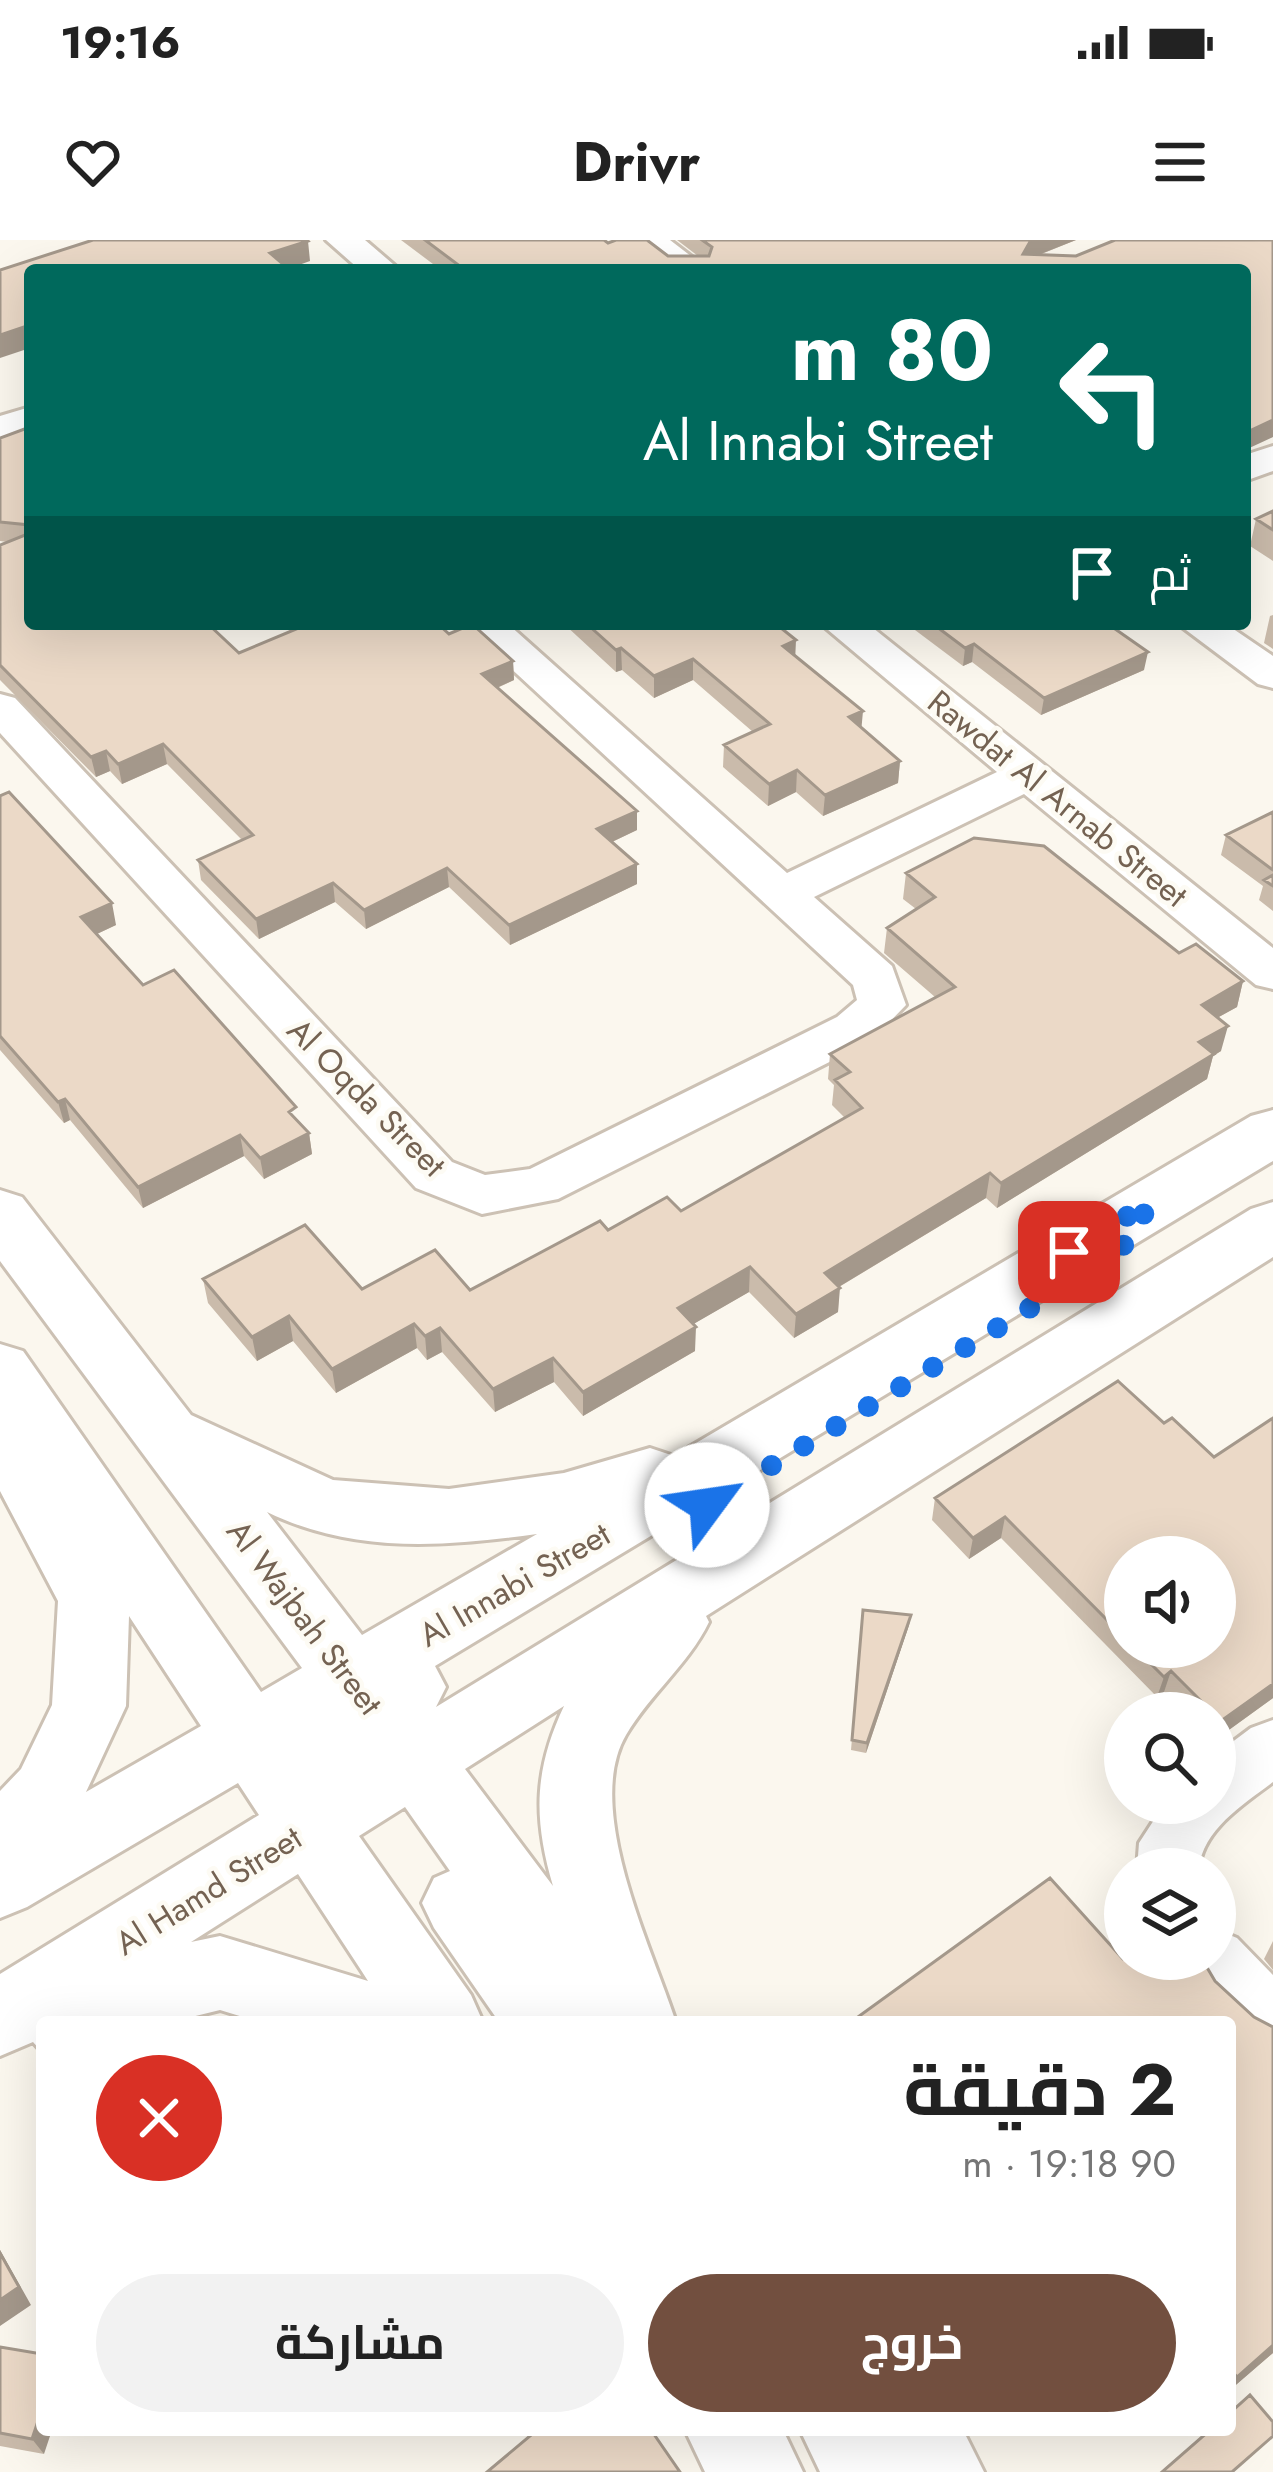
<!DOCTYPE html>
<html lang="ar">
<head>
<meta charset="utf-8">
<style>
	:root { --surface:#fff; --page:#f2f2f2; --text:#222; --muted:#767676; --accent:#724f3f }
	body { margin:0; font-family:Jost,Cairo,sans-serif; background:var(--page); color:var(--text); direction:rtl; height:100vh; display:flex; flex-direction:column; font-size:45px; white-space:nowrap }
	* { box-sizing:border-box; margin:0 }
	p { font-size:39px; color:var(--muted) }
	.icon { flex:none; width:66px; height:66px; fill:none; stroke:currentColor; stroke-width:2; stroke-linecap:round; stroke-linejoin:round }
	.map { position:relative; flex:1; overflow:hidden; direction:ltr }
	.panel { position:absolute; left:36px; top:1776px; width:1200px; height:420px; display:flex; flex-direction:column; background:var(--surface); border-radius:12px; box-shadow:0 12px 48px #0002; direction:rtl }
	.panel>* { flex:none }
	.banner { position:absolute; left:24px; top:24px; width:1227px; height:366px; border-radius:12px; box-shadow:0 12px 48px #0002; direction:rtl; background:#00695c; color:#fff; overflow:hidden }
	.fabs { position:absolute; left:1104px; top:1296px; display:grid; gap:24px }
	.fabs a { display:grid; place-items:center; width:132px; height:132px; border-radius:50%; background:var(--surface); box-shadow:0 12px 48px #0002; font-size:60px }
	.pin { position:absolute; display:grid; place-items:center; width:102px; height:102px; color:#fff; margin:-51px; border-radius:24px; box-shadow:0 6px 18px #0006 }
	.me { position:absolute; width:132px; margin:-66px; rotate:59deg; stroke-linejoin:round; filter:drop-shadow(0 0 9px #0008) }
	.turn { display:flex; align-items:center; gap:42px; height:252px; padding:0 60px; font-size:54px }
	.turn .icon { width:156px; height:156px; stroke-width:2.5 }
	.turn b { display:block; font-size:84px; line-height:102px }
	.then { display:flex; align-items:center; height:114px; padding:0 60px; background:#0003; gap:24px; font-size:45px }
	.round { display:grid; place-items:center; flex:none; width:126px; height:126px; border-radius:63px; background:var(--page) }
	.overview { display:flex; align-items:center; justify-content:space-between; height:204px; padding:0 60px }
	h1 { font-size:72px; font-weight:700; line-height:90px }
	.cta { display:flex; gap:24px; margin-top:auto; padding:24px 60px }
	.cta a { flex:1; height:138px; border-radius:72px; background:var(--accent); color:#fff; font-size:48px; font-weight:700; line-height:138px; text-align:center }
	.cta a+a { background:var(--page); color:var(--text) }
	.status { display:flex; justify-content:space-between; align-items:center; height:84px; padding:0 60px; background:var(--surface); direction:ltr }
	.status svg { height:33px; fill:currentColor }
	header { display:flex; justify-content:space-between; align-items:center; height:156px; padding:0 60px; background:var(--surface); font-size:54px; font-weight:700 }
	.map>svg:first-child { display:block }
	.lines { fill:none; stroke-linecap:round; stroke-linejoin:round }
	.minor-casing { stroke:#ccc1b4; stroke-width:6 }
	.tertiary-casing { stroke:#ccc1b4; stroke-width:6 }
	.minor { fill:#fff; fill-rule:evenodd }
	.tertiary { fill:#fff; fill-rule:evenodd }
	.wall { fill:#cabbab; fill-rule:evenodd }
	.shaded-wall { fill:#a4988b }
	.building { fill:#ebd9c7; stroke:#a4988b; stroke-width:3 }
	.route { stroke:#1a73e8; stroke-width:21; stroke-dasharray:0 37.8 }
	.labels { text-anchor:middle; stroke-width:9; stroke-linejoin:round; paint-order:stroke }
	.street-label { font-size:33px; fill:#746252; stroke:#fdfbf4 }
</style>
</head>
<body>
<div class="status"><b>19:16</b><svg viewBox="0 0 49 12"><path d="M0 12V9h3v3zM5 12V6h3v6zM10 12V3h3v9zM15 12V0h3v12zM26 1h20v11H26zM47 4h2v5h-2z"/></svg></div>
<header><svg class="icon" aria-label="menu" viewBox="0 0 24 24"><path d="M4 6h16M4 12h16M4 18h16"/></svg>Drivr<svg class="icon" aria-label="heart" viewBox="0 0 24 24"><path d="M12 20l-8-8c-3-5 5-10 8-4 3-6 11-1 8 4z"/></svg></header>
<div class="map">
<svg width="1273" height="2232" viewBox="0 0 1273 2232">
	<rect width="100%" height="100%" fill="#fbf7ee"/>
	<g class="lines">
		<g class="minor-casing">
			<path id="minor" d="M 326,0 L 365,0 L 400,30 L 360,30 Z
				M 630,0 L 670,0 L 709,30 L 668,30 Z
				M 30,167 L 30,191 L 0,200 L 0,176 Z
				M 1273,206 L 1273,231 L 1245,241 L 1245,215 Z
				M 463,384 L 508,384 L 787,633 L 997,532 L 821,384 L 868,384 L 1273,708 L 1273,749 L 1256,745 L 1024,554 L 814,657 L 892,726 L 906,765 L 871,801 L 558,959 L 482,974 L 416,948 L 0,493 L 0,454 L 15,458 L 452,922 L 485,935 L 530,929 L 837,777 L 857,760 L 853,745 Z
				M 1178,384 L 1226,384 L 1273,416 L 1273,448 L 1258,444 Z
				M 1273,1480 L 1273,1542 C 1244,1564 1202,1590 1199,1629 L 1137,1629 L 1139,1603 L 1165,1563 L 1215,1563 L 1215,1515 L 1251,1488 Z
				M 1215,1689 L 1237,1698 L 1273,1735 L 1273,1813 C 1235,1798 1198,1757 1182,1719 L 1215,1719 Z"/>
		</g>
		<g class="tertiary-casing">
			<path id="tertiary" d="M 1273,870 L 1273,921 L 435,1426 L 446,1447 L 436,1467 L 1251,969 L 1273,962 L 1273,1017 L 706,1376 L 709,1382 C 688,1425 650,1454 626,1495 C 583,1568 652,1708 676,1782 L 499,1782 L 434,1688 L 422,1663 L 434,1638 L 450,1631 L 405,1567 L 359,1596 L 471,1755 L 483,1782 L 259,1782 L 220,1770 L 171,1782 L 42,1782 L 42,1812 L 33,1802 L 0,1816 L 0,1734 L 259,1575 L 238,1543 L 27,1667 L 0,1678 L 0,1551 L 21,1529 L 52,1465 L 58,1361 L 0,1251 L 0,1104 L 23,1111 L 261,1452 L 302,1428 L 0,1021 L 0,950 L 22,957 L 191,1175 L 333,1240 L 449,1249 L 564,1233 L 650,1208 L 674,1216 L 1251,876 ZM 267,1272 C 353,1314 445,1307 537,1294 L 362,1395 ZM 129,1376 L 201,1486 L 86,1552 L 126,1466 ZM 564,1466 C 534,1530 533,1578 553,1646 L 465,1529 ZM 298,1634 L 359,1727 L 368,1741 L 220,1696 L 191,1702 Z
				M 685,2190 L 783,2190 L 803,2232 L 705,2232 Z
				M 800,2190 L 963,2190 L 984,2232 L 820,2232 Z"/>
		</g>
		<use href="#minor" class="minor"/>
		<use href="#tertiary" class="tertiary"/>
	</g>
	<path class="wall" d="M 401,0 L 604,0 L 608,3 L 668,16 L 698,16 L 677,0 L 1076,0 L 1039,15 L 1245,30 L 441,30 Z
		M 30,187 L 30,384 L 239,413 L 449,394 L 513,421 L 514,440 L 497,448 L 637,590 L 612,602 L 637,644 L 510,705 L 449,647 L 366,689 L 335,662 L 259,699 L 201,640 L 198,620 L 242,600 L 167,524 L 122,544 L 110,531 L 96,537 L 0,440 L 0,305 L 7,302 L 0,301 L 0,198 Z
		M 1273,271 L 1273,321 L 1250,306 L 1256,279 Z
		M 1273,375 L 1273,409 L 1264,403 L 1270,376 Z
		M 564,384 L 776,384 L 795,416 L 861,488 L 900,521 L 898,543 L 823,576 L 796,552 L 768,566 L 723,527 L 724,505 L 753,492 L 693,440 L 654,458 L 622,430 L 616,432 Z
		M 907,384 L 1108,384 L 1144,430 L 1041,475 L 972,422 L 963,426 Z
		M 0,556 L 116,685 L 97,694 L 143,745 L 299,882 L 309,893 L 312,914 L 264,939 L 244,916 L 143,968 L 70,880 L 64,883 L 0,810 Z
		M 1273,572 L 1273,671 L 1259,660 L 1263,646 L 1221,615 L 1226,595 Z
		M 906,633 L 1179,713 L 1243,741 L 1237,767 L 1217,778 L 1221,811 L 1213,816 L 1207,839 L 997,968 L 986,958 L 839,1047 L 838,1072 L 794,1098 L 749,1052 L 693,1084 L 695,1111 L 583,1176 L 554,1142 L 495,1172 L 442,1112 L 427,1120 L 417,1108 L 336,1153 L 293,1101 L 257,1121 L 208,1063 L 203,1039 L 362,1049 L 470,1050 L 608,990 L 681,971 L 845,878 L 832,865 L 834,845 L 828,839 L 830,814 L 935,757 L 884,713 L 887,688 L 916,669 L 903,659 Z
		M 1164,1183 L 1214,1217 L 1273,1458 L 1215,1500 L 1215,1473 L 1186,1473 L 1164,1452 L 1157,1457 L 1001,1298 L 969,1319 L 932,1280 L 935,1258 ZM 1125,1317 L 1215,1407 L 1125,1407 Z
		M 863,1370 L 911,1375 L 909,1385 L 866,1513 L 851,1510 Z
		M 1050,1638 L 1123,1719 L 1202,1719 L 1215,1741 L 1254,1777 L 1273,1787 L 1273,2113 L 1230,2150 L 1230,1782 L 851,1782 Z
		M 1273,1701 L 1273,1730 L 1264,1719 Z
		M 0,2107 L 44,2214 L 0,2206 Z"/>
	<path class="shaded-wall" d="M 1031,0 L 1076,0 L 1028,19 L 1023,14 Z
		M 308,1 L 310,21 L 285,30 L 270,13 Z
		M 30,85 L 30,108 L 0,118 L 0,95 Z
		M 1273,180 L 1273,197 L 1245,210 L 1245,193 Z
		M 796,400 L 795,422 L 783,406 Z
		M 974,404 L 972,422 L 963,426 L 965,408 Z
		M 621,408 L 622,430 L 616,432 L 616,410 Z
		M 1148,412 L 1144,430 L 1041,475 L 1044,458 Z
		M 693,419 L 693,440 L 654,458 L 654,436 Z
		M 513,421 L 514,440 L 483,454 L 482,434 Z
		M 863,471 L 861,493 L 849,477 Z
		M 163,504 L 167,524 L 122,544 L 118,524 Z
		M 106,511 L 110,531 L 96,537 L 91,517 Z
		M 900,521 L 898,543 L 823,576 L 825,555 Z
		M 797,530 L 796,552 L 768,566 L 769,544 Z
		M 637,571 L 637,590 L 597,609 L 597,589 Z
		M 637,624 L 637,644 L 510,705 L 509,685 Z
		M 447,628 L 449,647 L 366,689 L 364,670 Z
		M 333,643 L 335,662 L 259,699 L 256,679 Z
		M 112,663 L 116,685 L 86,699 L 81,677 Z
		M 1243,741 L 1237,767 L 1195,790 L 1202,765 Z
		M 1228,786 L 1221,811 L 1213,816 L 1207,839 L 997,968 L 1001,943 L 1199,802 Z
		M 65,859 L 70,880 L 64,883 L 58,862 Z
		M 309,893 L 312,914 L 264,939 L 260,918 Z
		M 240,895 L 244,916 L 143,968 L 138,947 Z
		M 990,933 L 986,958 L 822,1057 L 825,1033 Z
		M 750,1027 L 749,1052 L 678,1093 L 678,1068 Z
		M 840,1048 L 838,1072 L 794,1098 L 796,1074 Z
		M 289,1076 L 293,1101 L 257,1121 L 252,1097 Z
		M 414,1084 L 417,1108 L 336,1153 L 332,1129 Z
		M 696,1087 L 695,1111 L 583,1176 L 583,1152 Z
		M 440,1088 L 442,1112 L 427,1120 L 425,1096 Z
		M 553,1118 L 554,1142 L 495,1172 L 493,1149 Z
		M 1005,1277 L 1001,1298 L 969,1319 L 973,1298 Z
		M 911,1375 L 909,1385 L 866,1513 L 867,1503 Z
		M 1171,1431 L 1164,1452 L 1157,1457 L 1164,1437 Z
		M 1273,1444 L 1273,1458 L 1215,1500 L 1221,1481 Z
		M 0,2010 L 31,2065 L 0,2086 Z
		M 1273,2105 L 1273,2113 L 1230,2150 L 1230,2146 L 1237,2137 Z
		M 42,2169 L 42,2190 L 52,2190 L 44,2214 L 32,2199 Z"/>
	<path class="building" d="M 93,0 L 307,0 L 308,1 L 270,13 L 290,30 L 30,30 L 30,85 L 0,95 L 0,30 Z
		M 425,0 L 604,0 L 608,3 L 616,0 L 647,0 L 668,16 L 709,16 L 712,7 L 702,0 L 1031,0 L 1023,14 L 1076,16 L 1115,0 L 1273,0 L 1273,180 L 1245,193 L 1245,30 L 465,30 Z
		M 30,187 L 30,285 L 0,282 L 0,198 Z
		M 1273,271 L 1273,290 L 1256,279 Z
		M 30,293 L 30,384 L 208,384 L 239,413 L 308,384 L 438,384 L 449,394 L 472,384 L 513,421 L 482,434 L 637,571 L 597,589 L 637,624 L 509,685 L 447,628 L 364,670 L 333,643 L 256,679 L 198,620 L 253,595 L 163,504 L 118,524 L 106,511 L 91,517 L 0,425 L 0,305 Z
		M 587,384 L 776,384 L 796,400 L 783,406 L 863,471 L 849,477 L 900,521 L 825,555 L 797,530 L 769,544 L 724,505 L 770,484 L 693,419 L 654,436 L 621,408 L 616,410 Z
		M 933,384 L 1108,384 L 1148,412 L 1044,458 L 974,404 L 965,408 Z
		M 9,552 L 112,663 L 81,677 L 143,745 L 174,730 L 296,867 L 289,872 L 309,893 L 260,918 L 240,895 L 138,947 L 65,859 L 58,862 L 0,796 L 0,556 Z
		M 1273,572 L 1273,630 L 1226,595 Z
		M 974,598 L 1044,606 L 1179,713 L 1196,704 L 1243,741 L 1202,765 L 1228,786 L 1199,802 L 1214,814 L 1001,943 L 990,933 L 825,1033 L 840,1048 L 796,1074 L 750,1027 L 678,1068 L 696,1087 L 583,1152 L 553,1118 L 493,1149 L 440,1088 L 425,1096 L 414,1084 L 332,1129 L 289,1076 L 252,1097 L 203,1039 L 305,985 L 362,1049 L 435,1010 L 470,1050 L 600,981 L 608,990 L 667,957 L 681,971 L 862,868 L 835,840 L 850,832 L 830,814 L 955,747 L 887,688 L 935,657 L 906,633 Z
		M 1273,635 L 1273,646 L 1264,640 Z
		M 1118,1141 L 1164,1183 L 1172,1178 L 1214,1217 L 1273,1178 L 1273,1444 L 1221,1481 L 1215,1473 L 1213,1473 L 1171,1431 L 1164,1437 L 1134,1407 L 1215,1407 L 1215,1317 L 1125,1317 L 1125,1398 L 1005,1277 L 973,1298 L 935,1258 Z
		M 863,1370 L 911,1375 L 867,1503 L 852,1500 Z
		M 1050,1638 L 1123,1719 L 1202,1719 L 1215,1741 L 1254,1777 L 1273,1787 L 1273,2105 L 1237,2137 L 1230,2129 L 1230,1782 L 851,1782 Z
		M 0,2013 L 19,2047 L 0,2060 Z
		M 0,2107 L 42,2114 L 42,2169 L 32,2199 L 0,2193 Z
		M 1250,2155 L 1273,2182 L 1273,2196 L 1232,2232 L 1162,2232 L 1210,2190 L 1230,2190 L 1230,2173 Z
		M 537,2190 L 651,2190 L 680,2232 L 487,2232 Z"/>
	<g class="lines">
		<path class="route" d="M 707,1265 L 1102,1024 L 1133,997 L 1149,963 L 1069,1012"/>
	</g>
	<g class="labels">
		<g class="street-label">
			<text transform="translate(1058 558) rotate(39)" y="12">Rawdat Al Arnab Street</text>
			<text transform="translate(367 857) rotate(45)" y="12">Al Oqda Street</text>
			<text transform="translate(514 1344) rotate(-30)" y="12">Al Innabi Street</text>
			<text transform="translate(305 1377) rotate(53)" y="12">Al Wajbah Street</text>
			<text transform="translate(208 1650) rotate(-32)" y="12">Al Hamd Street</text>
		</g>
	</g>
</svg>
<div class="fabs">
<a><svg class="icon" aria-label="sound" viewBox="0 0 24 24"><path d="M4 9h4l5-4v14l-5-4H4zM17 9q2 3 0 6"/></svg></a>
<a><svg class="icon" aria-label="search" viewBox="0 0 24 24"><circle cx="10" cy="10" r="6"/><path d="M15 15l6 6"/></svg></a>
<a><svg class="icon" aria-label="layers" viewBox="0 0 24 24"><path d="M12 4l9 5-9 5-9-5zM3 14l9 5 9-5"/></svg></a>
</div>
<div class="pin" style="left:1069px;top:1012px;background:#d93025"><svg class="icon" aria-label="arrive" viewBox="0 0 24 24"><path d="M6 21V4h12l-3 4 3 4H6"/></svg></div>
<svg class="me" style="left:707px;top:1265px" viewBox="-20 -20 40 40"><circle r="19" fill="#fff"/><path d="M0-13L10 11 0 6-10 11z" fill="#1a73e8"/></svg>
<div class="banner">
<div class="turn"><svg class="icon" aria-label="left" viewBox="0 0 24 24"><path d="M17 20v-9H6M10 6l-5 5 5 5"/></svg><div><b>80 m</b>Al Innabi Street</div></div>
<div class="then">ثم<svg class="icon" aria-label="arrive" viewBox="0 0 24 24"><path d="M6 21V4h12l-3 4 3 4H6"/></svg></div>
</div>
<section class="panel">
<div class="overview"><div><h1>2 دقيقة</h1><p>90 m · 19:18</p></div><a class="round" style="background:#d93025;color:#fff"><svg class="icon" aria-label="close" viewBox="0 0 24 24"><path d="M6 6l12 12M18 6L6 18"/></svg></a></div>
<div class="cta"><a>خروج</a><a>مشاركة</a></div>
</section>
</div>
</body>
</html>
